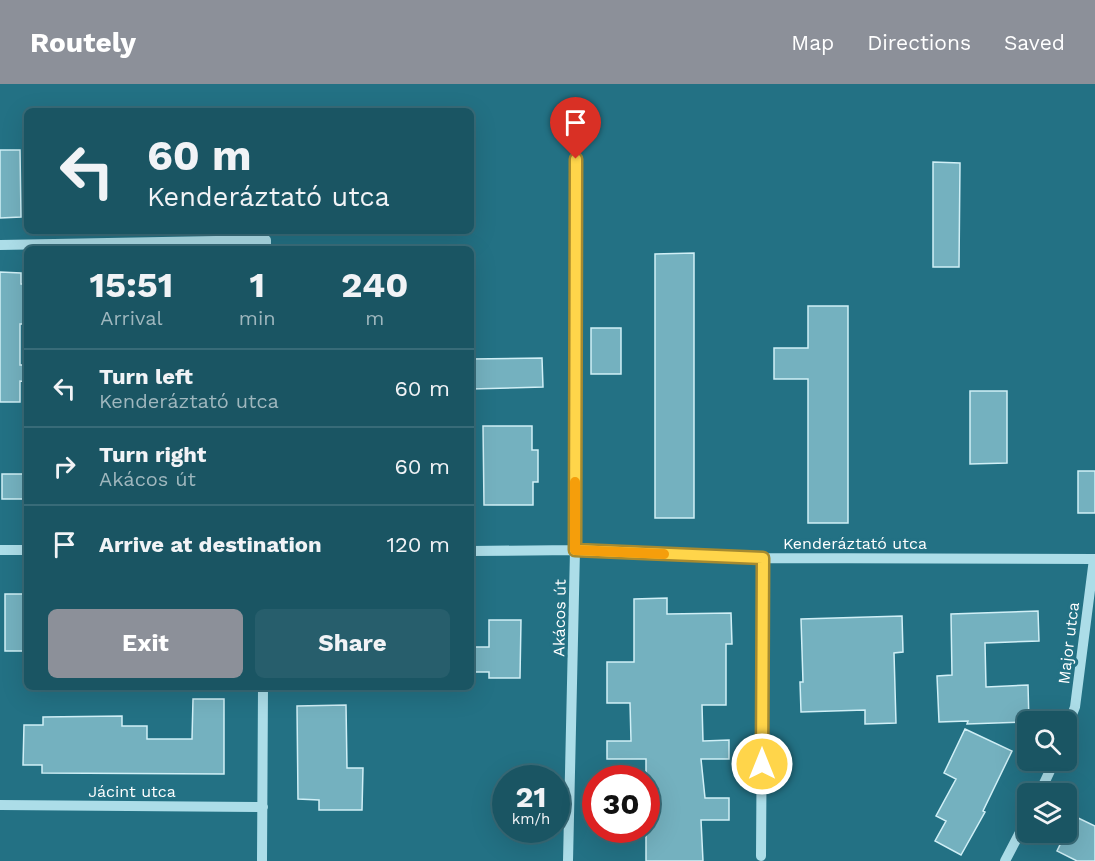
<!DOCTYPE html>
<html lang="en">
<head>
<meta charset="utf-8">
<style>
	:root { --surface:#1a5563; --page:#275e6c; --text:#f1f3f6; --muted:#9fb7be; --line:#386b78; --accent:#8c9099 }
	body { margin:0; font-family:"Work Sans",sans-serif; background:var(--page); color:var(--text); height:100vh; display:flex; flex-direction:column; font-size:22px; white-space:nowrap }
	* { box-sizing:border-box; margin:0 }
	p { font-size:20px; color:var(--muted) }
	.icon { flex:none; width:33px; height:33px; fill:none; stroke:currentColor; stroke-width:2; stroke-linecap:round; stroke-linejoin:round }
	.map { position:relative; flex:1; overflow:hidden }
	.sheet { position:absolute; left:24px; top:162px; width:450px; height:444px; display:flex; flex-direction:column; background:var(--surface); border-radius:9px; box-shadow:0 6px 24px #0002,0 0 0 2px var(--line) }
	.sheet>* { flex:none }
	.guide { position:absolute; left:24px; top:24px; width:450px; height:126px; border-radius:9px; box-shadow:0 6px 24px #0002,0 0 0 2px var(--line); background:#1a5563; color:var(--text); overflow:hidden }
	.buttons { position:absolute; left:1017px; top:627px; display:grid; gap:12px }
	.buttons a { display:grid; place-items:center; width:60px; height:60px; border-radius:9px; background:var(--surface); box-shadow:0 6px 24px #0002,0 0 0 2px var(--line); font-size:30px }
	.speed { position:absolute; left:492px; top:681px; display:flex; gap:12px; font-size:30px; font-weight:700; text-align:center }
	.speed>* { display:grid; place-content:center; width:78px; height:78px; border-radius:50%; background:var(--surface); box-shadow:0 6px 24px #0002,0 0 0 2px var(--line); line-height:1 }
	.speed small { font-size:15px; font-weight:400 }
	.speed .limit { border:9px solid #d22; background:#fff; color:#111 }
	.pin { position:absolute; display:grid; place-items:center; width:51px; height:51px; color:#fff; margin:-62px -26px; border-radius:50% 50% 50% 0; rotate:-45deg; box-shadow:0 0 6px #0007 }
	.pin .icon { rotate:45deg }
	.me { position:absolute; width:66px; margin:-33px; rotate:0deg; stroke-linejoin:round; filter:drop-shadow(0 0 4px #0008) }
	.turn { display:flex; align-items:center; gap:21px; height:126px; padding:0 24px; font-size:27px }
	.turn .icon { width:78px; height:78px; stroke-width:2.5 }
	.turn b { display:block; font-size:42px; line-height:51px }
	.eta { display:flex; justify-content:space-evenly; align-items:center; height:102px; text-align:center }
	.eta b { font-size:36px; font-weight:700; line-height:42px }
	.primary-button { display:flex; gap:12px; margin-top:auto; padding:12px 24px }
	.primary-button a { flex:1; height:69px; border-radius:9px; background:var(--accent); color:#fff; font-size:24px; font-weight:700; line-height:69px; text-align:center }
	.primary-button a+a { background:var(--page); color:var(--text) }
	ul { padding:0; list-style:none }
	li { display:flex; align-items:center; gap:18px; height:78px; padding:0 24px; border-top:2px solid var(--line) }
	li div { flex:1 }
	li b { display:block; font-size:22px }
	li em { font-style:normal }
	header { display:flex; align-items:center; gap:36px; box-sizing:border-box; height:84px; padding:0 30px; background:var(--accent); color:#fff }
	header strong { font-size:28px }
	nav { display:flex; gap:33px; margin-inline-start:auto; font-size:21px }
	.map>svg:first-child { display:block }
	.building { fill:#74b1bf; stroke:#d0eff6; stroke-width:1.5 }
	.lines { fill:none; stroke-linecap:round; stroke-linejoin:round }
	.minor { stroke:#acdde8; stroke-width:10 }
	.route-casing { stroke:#a68a30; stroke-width:15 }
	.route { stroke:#ffd54a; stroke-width:10 }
	.slow { stroke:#f59e0b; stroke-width:10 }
	.labels { text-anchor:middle; stroke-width:6; stroke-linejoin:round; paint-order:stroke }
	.street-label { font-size:16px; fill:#fff; stroke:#237184 }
</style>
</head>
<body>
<header>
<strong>Routely</strong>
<nav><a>Map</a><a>Directions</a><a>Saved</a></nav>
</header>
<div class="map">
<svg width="1095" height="777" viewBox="0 0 1095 777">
	<rect width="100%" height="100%" fill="#237184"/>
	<path class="building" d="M 0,66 L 20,66 L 21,133 L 0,134 Z
		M 933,78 L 960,79 L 959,183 L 933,183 Z
		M 694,169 L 694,434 L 655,434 L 655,170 Z
		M 0,188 L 21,189 L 21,200 L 27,200 L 27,240 L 20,240 L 20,281 L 27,281 L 27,298 L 20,297 L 20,318 L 0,318 Z
		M 808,222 L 848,222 L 848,439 L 808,439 L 808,295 L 774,295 L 774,264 L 808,264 Z
		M 591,244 L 621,244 L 621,290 L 591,290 Z
		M 542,274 L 543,303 L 471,305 L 471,275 Z
		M 970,307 L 1007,307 L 1007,379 L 970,380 Z
		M 483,342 L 532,342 L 532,366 L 538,366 L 538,398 L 533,398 L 533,421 L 484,421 Z
		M 1078,387 L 1095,387 L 1095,429 L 1078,429 Z
		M 2,390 L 27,390 L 27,415 L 2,415 Z
		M 5,510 L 27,510 L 27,567 L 5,567 Z
		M 667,514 L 667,530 L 731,529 L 732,560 L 726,560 L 726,621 L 702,621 L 703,657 L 729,656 L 729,675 L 701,675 L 705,714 L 729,714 L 729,736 L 701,736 L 703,777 L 646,777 L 646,675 L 607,675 L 607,657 L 631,657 L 630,619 L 607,619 L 607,578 L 634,578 L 634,515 Z
		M 1038,527 L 1039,557 L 985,559 L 986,603 L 1028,601 L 1029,638 L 967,640 L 968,637 L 939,638 L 937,592 L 952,591 L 951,530 Z
		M 902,532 L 903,568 L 894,569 L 896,639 L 865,640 L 865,626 L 801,628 L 800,598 L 803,598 L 801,535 Z
		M 489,536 L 521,536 L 520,594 L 489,594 L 489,588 L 471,588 L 471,563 L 489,563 Z
		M 193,615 L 224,615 L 224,690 L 42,689 L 42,681 L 23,681 L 24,641 L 43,641 L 43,633 L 122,632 L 122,642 L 147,642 L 147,655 L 192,655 Z
		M 346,621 L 347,684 L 363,684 L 362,726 L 319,726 L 319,716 L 298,715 L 297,622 Z
		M 965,645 L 1012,667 L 983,727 L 985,728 L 961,771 L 935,757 L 946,737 L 936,732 L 956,695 L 944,689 Z
		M 1074,732 L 1095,742 L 1095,777 L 1077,777 L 1057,767 Z"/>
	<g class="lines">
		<path class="minor" d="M 0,161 L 266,156 L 266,165
			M 0,466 L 27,466
			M 471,467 L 575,466 L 763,474 L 1095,475
			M 1066,646 L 1075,623 L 1094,475
			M 1039,710 L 1055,676
			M 0,721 L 263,723
			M 761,772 L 763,474
			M 262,777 L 263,603
			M 568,777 L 575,466 L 576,75
			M 1005,777 L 1028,733"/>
	</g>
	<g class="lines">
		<g class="route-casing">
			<path id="route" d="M 576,75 L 575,466 L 763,474 L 762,680"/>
		</g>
		<use href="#route" class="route"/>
		<path class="slow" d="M 575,398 L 575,466 L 664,470"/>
	</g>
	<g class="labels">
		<g class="street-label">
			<text x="855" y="465">Kenderáztató utca</text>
			<text transform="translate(559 534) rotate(-89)" y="6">Akácos út</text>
			<text transform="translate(1068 559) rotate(-83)" y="6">Major utca</text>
			<text x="132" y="713">Jácint utca</text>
		</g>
	</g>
</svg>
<div class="buttons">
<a><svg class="icon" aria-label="search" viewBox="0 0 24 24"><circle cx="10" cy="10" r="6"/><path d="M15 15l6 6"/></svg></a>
<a><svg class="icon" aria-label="layers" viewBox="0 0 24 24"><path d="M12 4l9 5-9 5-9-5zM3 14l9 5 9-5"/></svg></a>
</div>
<div class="speed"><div>21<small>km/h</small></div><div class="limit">30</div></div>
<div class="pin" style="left:576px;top:75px;background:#d93025"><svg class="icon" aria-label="arrive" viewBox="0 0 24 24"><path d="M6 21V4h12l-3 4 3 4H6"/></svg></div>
<svg class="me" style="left:762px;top:680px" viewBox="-20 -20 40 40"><circle r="17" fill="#ffd54a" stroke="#fff" stroke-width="3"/><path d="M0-11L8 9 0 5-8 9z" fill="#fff"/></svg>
<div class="guide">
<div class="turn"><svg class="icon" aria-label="left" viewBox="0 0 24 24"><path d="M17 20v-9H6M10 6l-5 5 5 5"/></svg><div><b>60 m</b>Kenderáztató utca</div></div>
</div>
<section class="sheet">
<div class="eta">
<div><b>15:51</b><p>Arrival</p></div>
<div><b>1</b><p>min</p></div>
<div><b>240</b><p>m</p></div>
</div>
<ul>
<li><svg class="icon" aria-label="left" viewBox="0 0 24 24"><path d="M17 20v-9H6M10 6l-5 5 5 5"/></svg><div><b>Turn left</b><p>Kenderáztató utca</p></div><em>60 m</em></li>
<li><svg class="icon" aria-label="right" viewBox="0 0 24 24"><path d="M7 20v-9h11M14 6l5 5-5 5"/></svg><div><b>Turn right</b><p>Akácos út</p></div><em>60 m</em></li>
<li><svg class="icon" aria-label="arrive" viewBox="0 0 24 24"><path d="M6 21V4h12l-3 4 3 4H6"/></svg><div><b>Arrive at destination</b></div><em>120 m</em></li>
</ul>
<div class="primary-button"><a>Exit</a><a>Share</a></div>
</section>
</div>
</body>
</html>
